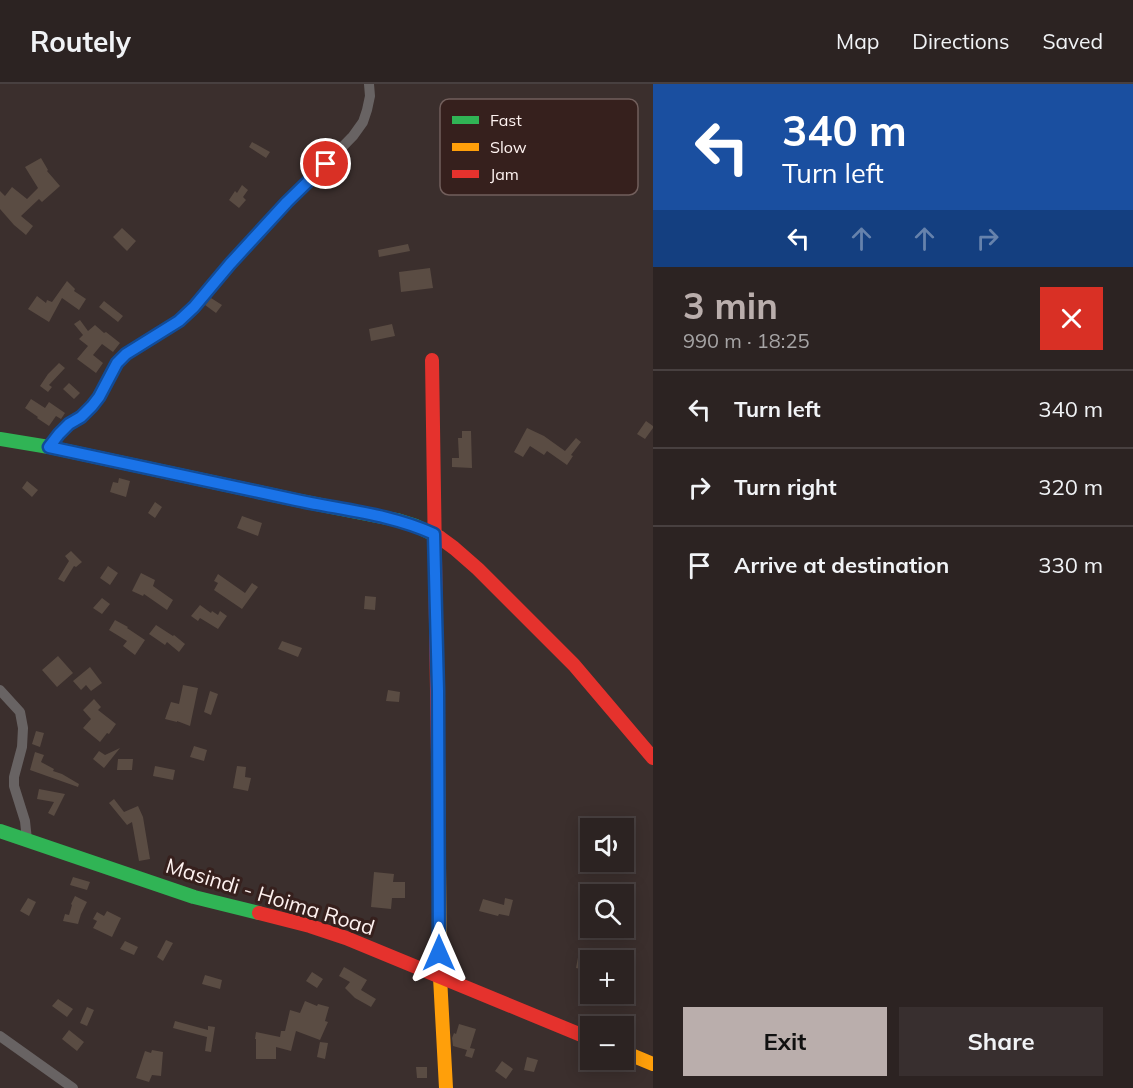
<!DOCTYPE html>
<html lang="en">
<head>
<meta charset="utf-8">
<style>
	:root { --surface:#2c2322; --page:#382f2f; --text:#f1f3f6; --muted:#a6a4a5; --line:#484040; --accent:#baaeac }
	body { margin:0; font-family:Mulish,sans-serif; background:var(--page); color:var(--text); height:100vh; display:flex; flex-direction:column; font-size:22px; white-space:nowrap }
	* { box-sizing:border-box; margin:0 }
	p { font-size:20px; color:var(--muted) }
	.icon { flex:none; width:33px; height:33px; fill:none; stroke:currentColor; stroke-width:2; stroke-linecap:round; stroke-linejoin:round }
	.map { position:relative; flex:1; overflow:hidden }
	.side { display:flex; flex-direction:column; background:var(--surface); width:480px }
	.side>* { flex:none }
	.top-card { background:#1a4fa0; color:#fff; overflow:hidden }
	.controls { position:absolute; left:580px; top:734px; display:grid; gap:12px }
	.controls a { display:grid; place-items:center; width:54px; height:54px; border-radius:0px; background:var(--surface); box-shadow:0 3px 15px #0003,0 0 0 2px var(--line); font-size:30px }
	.pin { position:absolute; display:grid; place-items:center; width:51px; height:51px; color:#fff; margin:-26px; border:3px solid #fff; border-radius:50%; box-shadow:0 2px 6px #0007 }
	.me { position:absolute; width:66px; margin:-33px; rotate:0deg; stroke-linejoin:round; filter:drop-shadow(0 0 4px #0008) }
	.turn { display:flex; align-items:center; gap:21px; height:126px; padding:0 30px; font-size:27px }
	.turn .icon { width:78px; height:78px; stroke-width:2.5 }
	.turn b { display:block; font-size:42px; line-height:51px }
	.lanes { display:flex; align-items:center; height:57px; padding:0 30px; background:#0003; justify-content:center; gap:30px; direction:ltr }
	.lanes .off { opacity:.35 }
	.round { display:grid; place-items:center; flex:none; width:63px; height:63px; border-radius:0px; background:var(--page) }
	.head { display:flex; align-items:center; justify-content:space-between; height:102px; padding:0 30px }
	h1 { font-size:36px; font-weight:700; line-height:45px; color:var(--accent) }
	.primary-button { display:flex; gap:12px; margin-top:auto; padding:12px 30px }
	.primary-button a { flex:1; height:69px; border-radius:0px; background:var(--accent); color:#111; font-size:24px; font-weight:700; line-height:69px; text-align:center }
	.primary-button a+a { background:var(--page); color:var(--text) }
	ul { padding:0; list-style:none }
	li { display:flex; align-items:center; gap:18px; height:78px; padding:0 30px; border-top:2px solid var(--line) }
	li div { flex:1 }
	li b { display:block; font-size:22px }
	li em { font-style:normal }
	header { display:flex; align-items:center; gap:36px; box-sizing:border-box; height:84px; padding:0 30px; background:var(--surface); border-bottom:2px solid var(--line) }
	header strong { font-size:28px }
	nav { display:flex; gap:33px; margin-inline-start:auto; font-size:21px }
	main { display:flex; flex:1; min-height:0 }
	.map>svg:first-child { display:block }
	.building { fill:#5a4c43 }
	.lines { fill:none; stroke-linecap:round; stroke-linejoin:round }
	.street { stroke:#686363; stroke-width:10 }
	.fast { stroke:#30b455; stroke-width:14 }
	.slow { stroke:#ff9f0a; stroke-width:14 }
	.jam { stroke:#e5322d; stroke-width:14 }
	.route-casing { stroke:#114b97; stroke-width:15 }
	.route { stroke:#1a73e8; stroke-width:10 }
	.labels { text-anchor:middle; stroke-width:6; stroke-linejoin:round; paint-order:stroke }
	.street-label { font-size:21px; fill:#fef2f0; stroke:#36201d }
	.key { fill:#36201d; stroke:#725f5c; stroke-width:1.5 }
	.key-label { font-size:16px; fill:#fef2f0 }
</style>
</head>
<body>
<header>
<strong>Routely</strong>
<nav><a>Map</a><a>Directions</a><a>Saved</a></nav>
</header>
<main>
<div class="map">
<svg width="653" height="1004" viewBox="0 0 653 1004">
	<rect width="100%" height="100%" fill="#3b2f2d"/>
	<path class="building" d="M 252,58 L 270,68 L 266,74 L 249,63 Z
		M 41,74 L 48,86 L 47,87 L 60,102 L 42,118 L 39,115 L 21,132 L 33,142 L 26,151 L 14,141 L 0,125 L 0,107 L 5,112 L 12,103 L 27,115 L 38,104 L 25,83 Z
		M 242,101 L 248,106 L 243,113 L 246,116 L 239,124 L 229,116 L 235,107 L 237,109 Z
		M 122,144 L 136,157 L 127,167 L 113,153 Z
		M 408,160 L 410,167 L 379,173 L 378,166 Z
		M 430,184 L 433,204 L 401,208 L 399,188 Z
		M 67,197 L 75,205 L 74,207 L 86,215 L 79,226 L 62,214 L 49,238 L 28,225 L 37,212 L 46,219 L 47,216 L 52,218 Z
		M 211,214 L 222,221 L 216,229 L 205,221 Z
		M 104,217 L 123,232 L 118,238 L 99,223 Z
		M 80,236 L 88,247 L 95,241 L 104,249 L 106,248 L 120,259 L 113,268 L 102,260 L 93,271 L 103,279 L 96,289 L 77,275 L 88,262 L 79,255 L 83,251 L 74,240 Z
		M 392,240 L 395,252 L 371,257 L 369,245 Z
		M 59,279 L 65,284 L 49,301 L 52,303 L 48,308 L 40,302 L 48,290 Z
		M 69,299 L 80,309 L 74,315 L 63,305 Z
		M 31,315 L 45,324 L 49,318 L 65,329 L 61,335 L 56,332 L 49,342 L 37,334 L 38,333 L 25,324 Z
		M 646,337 L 653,342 L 653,344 L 645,355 L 637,350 Z
		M 527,344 L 544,352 L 565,367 L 576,354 L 581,358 L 571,371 L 573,372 L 567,381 L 547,367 L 544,371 L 530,362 L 523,373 L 514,368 Z
		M 462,347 L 471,347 L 472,384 L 452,383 L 452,374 L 459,374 L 458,354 L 462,354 Z
		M 119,394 L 130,397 L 126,413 L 110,408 L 113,398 L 118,399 Z
		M 27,397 L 38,406 L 32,413 L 22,404 Z
		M 155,418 L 162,423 L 155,434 L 148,429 Z
		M 242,432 L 262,439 L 258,452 L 237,444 Z
		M 71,467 L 82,478 L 76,483 L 74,482 L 64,498 L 58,495 L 69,477 L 65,472 Z
		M 108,482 L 118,489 L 110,501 L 100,494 Z
		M 141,489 L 155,496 L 153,502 L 173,516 L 167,526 L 144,510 L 143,512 L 132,507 Z
		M 218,490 L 245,509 L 252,499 L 258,503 L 242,525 L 214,506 L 218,499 L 214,497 Z
		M 365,512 L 376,513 L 375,526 L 364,525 Z
		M 102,514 L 110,520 L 102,530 L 93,524 Z
		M 200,521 L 211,529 L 212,527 L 218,531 L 220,527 L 227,532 L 218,545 L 200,534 L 198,537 L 191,532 Z
		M 115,536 L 128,543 L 127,544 L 145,556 L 135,571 L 123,562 L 127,557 L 109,546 Z
		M 156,541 L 173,552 L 174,551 L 185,560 L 179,568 L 167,558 L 165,561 L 149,550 Z
		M 282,557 L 302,564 L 298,573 L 278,565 Z
		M 58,572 L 73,589 L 57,603 L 42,586 Z
		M 90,583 L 102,599 L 91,607 L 86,601 L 81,606 L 73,597 Z
		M 183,601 L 198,604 L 190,642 L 177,637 L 177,638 L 165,635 L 171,618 L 179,620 Z
		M 388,606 L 400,608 L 399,618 L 386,617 Z
		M 210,607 L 218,610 L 211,631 L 204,628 Z
		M 94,615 L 101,623 L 98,626 L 116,640 L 109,650 L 107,649 L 100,658 L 83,644 L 91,635 L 83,626 Z
		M 36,647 L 44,649 L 40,663 L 32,660 Z
		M 194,662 L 207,666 L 204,677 L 190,673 Z
		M 120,664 L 104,684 L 93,675 L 99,667 L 105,671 Z
		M 35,668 L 44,671 L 41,678 L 54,685 L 53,687 L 62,690 L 79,700 L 78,703 L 30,686 Z
		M 118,675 L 133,675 L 132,686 L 117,686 Z
		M 155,682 L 175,686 L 173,696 L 153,692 Z
		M 237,682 L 246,683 L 245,693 L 251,694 L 248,707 L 233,704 Z
		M 39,705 L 65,710 L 54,732 L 48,729 L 54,718 L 37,715 Z
		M 114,715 L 124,728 L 138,722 L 143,733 L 150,775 L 139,777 L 132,738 L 127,741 L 109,719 Z
		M 374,788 L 394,790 L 393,798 L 405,798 L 405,814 L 392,814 L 391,825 L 371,823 Z
		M 73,793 L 90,798 L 87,806 L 70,801 Z
		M 75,812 L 87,818 L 81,830 L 78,840 L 63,837 L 65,830 L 69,831 L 72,821 L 71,820 Z
		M 28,814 L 36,818 L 29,832 L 20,827 Z
		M 505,814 L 513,816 L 509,832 L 499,830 L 498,832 L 479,827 L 483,815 L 504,821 Z
		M 107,827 L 121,834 L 112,853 L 93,844 L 97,837 L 93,835 L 97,828 L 104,832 Z
		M 166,856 L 173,859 L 163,877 L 157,873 Z
		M 125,857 L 138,863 L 134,871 L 120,865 Z
		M 579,868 L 605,872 L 605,876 L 591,876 L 591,887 L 576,884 Z
		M 344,883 L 367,896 L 361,906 L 376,915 L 371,923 L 355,914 L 345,904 L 350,898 L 339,892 Z
		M 312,888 L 323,895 L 317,904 L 306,897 Z
		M 205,891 L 222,896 L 220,905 L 202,900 Z
		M 58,915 L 73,925 L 67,933 L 52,922 Z
		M 305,917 L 317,922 L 318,920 L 329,923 L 325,937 L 328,938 L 320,956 L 296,947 L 291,967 L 276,963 L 276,975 L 256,975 L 256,955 L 255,955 L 256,948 L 280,953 L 281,947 L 285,947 L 290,926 L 300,929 Z
		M 87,923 L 94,926 L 87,942 L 80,939 Z
		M 175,937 L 208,946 L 208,942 L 215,943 L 211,968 L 205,967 L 207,953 L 173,944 Z
		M 459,940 L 476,945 L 470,964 L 475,965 L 472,974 L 465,972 L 467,966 L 453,962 L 452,954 L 454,949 L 456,950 Z
		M 69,946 L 84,958 L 77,967 L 62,955 Z
		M 320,958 L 328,959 L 325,975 L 317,973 Z
		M 152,966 L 163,968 L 161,992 L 152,991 L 149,998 L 136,994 L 145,967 L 151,969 Z
		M 527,973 L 538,976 L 534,988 L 524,986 Z
		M 502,977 L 513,985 L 506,995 L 495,987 Z
		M 416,983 L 427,983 L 427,994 L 417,994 Z"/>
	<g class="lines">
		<path class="street" d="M 49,363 L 59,350 L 69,340 L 81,333 L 92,323 L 99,313 L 117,279 L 126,270 L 179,237 L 194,223 L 230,180 L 287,118 L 312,94 L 353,52 L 363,38 L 367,26 L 370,12 L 369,0
			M 0,606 L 20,628 L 23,644 L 22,663 L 14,693 L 14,702 L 25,737 L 27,756
			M 0,952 L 73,1004"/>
		<path class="fast" d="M 0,355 L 49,363 L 296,416 L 397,436 L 416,442 L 439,453
			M 0,747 L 194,813 L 259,829"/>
		<path class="slow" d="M 438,672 L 440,893 L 446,1004
			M 624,968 L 653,980"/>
		<path class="jam" d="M 432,276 L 438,672
			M 439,453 L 454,464 L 478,485 L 574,581 L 653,674
			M 259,829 L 310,842 L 346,854 L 591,955"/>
	</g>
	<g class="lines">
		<g class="route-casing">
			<path id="route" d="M 326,80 L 287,118 L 230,180 L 194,223 L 179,237 L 126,270 L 117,279 L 99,313 L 92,322 L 81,333 L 69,340 L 59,350 L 49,363 C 132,381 214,399 296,416 C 342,426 391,430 434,450 L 438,607 L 439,869"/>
		</g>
		<use href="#route" class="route"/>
	</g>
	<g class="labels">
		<g class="street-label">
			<text transform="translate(270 813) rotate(17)" y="7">Masindi - Hoima Road</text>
		</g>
	</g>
	<rect x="440" y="15" width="198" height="96" rx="9" class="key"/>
	<rect x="452" y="32" width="27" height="8" fill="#30b455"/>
	<rect x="452" y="59" width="27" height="8" fill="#ff9f0a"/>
	<rect x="452" y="86" width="27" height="8" fill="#e5322d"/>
	<g class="key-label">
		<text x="490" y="42">Fast</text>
		<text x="490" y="69">Slow</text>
		<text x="490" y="96">Jam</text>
	</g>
</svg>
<div class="controls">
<a><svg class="icon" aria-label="sound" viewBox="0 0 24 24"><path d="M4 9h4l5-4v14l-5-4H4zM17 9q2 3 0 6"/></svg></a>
<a><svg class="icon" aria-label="search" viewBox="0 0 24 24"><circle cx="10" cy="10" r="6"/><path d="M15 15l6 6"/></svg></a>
<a>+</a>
<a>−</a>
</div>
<div class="pin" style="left:326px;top:80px;background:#d93025"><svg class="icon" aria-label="arrive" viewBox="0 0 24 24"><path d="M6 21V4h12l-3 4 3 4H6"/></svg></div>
<svg class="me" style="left:439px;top:869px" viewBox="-20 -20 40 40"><path d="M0-17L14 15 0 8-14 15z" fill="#1a73e8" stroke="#fff" stroke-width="4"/></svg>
</div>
<section class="side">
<div class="top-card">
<div class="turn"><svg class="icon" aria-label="left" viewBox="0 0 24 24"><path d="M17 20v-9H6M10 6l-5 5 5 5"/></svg><div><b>340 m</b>Turn left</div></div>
<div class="lanes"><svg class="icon" aria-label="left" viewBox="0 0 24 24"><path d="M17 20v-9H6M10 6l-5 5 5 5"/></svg><svg class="icon off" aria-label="ahead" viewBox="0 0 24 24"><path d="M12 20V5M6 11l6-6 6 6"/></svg><svg class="icon off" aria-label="ahead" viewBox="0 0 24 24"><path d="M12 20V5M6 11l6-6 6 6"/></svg><svg class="icon off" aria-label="right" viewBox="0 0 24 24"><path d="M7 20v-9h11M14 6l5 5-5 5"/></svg></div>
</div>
<div class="head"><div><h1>3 min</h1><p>990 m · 18:25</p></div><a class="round" style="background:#d93025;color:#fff"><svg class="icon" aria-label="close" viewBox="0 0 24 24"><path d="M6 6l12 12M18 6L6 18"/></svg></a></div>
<ul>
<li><svg class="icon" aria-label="left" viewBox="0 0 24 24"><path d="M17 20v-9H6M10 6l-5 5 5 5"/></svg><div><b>Turn left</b></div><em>340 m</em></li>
<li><svg class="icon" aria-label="right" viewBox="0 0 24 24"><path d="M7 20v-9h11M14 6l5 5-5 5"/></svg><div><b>Turn right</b></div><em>320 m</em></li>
<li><svg class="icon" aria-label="arrive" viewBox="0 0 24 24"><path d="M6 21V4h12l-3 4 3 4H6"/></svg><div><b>Arrive at destination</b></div><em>330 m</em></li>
</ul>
<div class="primary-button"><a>Exit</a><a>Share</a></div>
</section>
</main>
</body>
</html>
